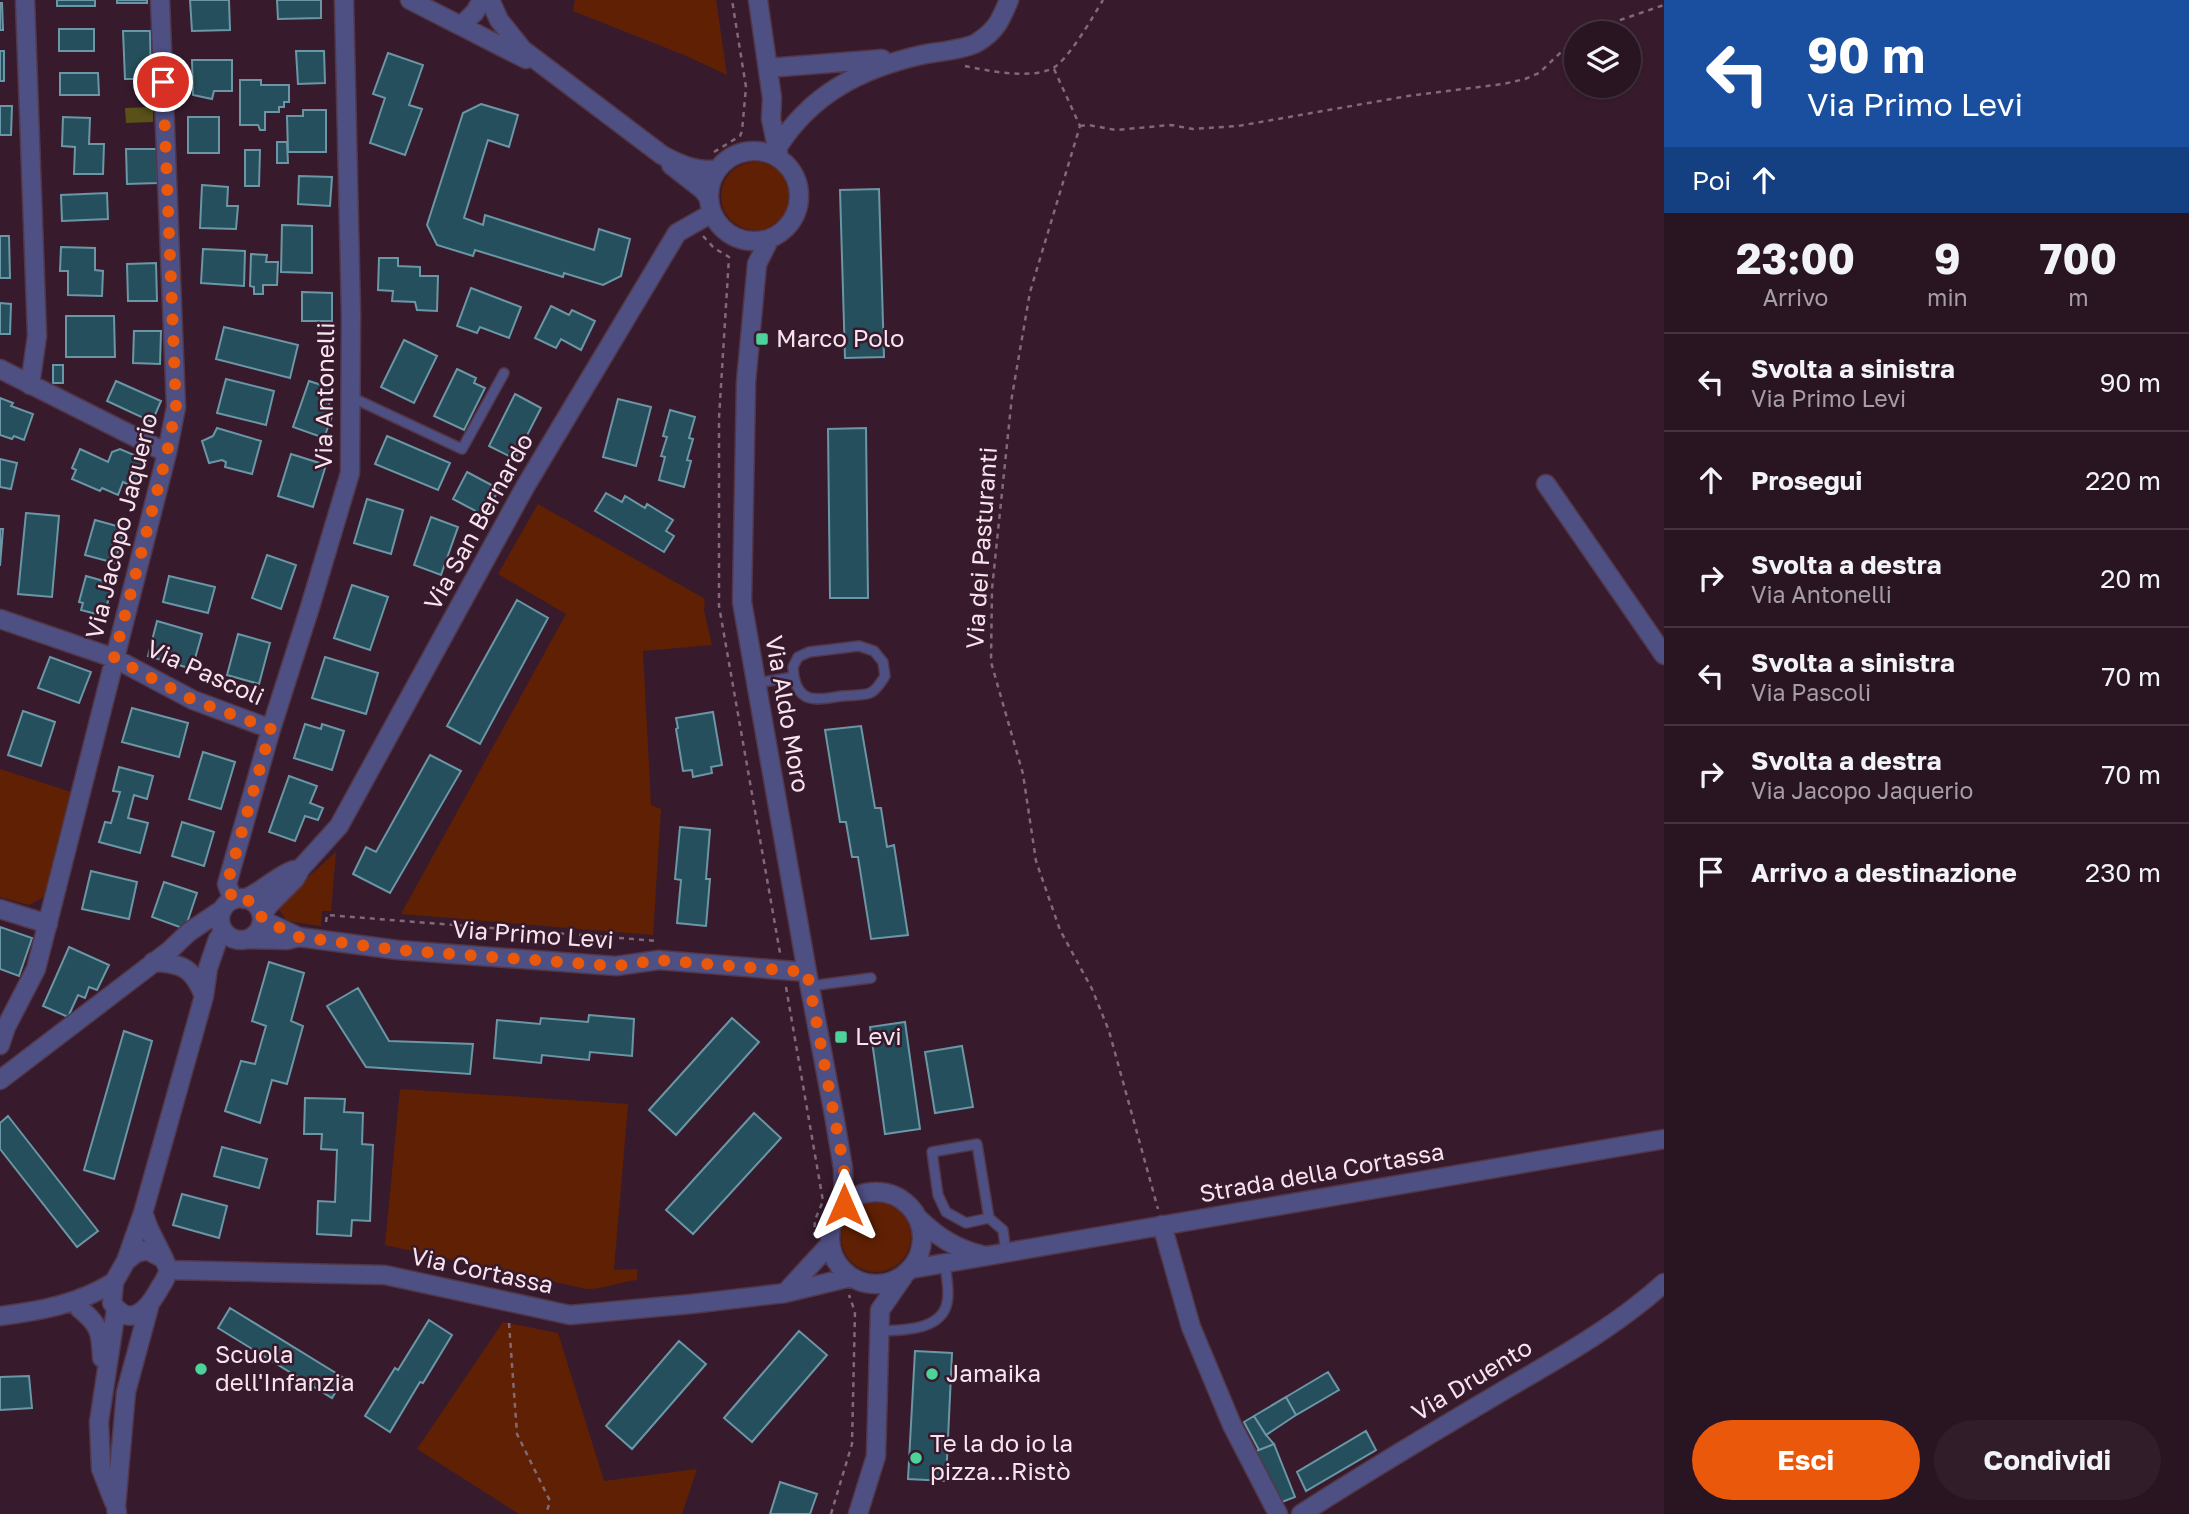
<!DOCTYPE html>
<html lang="it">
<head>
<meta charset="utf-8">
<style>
	:root { --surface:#291422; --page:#311d2a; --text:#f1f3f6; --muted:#a59ea5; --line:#453340; --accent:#ea580c }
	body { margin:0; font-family:"Golos Text",sans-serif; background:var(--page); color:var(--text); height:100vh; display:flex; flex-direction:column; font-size:26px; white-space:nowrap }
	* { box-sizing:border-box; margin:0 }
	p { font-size:23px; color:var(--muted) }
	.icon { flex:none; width:38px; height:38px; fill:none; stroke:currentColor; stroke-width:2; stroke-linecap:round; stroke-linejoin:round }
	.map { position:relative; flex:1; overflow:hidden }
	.side { display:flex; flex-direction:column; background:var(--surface); width:525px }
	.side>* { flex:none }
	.guide { background:#1a4fa0; color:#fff; overflow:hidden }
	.buttons { position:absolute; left:1564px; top:21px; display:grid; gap:14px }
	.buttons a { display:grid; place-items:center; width:77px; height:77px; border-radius:50%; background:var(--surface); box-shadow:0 2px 5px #0004,0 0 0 2px var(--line); font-size:35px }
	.pin { position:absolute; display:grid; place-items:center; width:60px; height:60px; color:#fff; margin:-30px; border:4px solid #fff; border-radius:50%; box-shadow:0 2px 7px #0007 }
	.me { position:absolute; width:77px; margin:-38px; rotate:0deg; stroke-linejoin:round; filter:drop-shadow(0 0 5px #0008) }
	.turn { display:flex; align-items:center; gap:24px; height:147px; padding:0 28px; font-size:32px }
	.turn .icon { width:91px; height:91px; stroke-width:2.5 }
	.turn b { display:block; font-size:49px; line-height:60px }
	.then { display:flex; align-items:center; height:66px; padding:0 28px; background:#0003; gap:14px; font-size:26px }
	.eta { display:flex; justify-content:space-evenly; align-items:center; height:119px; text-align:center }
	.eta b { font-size:42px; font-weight:700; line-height:49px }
	.button { display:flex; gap:14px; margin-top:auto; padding:14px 28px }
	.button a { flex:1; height:80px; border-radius:42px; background:var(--accent); color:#fff; font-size:28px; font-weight:700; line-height:80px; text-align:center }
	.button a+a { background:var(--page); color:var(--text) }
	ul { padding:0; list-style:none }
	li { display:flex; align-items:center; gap:21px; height:98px; padding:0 28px; border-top:2px solid var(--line) }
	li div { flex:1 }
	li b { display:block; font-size:26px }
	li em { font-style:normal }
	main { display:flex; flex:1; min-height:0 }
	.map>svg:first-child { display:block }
	.green { fill:#602003 }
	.water { fill:#595118 }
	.building { fill:#254f5c; stroke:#6b96a5; stroke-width:2 }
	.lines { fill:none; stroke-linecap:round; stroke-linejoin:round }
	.service-casing { stroke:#523748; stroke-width:12 }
	.minor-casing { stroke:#523748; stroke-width:21 }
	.path { stroke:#816978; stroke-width:2.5; stroke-dasharray:5 5; stroke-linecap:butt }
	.service { stroke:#4e4f83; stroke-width:9 }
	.minor { stroke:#4e4f83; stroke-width:18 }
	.route { stroke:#ea580c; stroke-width:12; stroke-dasharray:0 21.6 }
	.poi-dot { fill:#4dd39a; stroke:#371b2d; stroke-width:2.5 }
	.labels { text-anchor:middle; stroke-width:5; stroke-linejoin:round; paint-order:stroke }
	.poi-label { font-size:24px; fill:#f8e4ef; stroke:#371b2d; text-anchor:start }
	.street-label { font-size:24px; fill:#f8e4ef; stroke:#371b2d }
</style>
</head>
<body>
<main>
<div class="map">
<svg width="1664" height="1514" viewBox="0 0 1664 1514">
	<rect width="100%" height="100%" fill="#371b2d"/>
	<path class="green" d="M 575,0 L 716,0 L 727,75 L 689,57 L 573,11 Z
		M721 196a34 34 0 1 1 68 0a34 34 0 1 1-68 0Z
		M 538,504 L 705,599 L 704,610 L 712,645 L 643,651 L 651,805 L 661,809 L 653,935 L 401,914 L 566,614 L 498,574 Z
		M 0,769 L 71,792 L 44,897 L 29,905 L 0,897 Z
		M 336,852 L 331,911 L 322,911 L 321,926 L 287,921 L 278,908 L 279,903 Z
		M 400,1089 L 628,1104 L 614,1270 L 637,1269 L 637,1280 C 620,1282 603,1289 587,1289 L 385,1245 Z
		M841 1237a35 35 0 1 1 70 0a35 35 0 1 1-70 0Z
		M 503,1322 L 558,1333 L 604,1481 L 697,1469 L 682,1514 L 519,1514 L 417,1449 Z"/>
	<path class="water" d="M 153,107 L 153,122 L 126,123 L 125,108 Z"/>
	<path class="building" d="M 57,0 L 95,0 L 95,6 L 57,6 Z
		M 117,0 L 147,0 L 147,3 L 117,3 Z
		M 190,0 L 229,0 L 230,30 L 192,31 Z
		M 277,0 L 321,0 L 321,18 L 278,19 Z
		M 0,3 L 2,3 L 3,30 L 0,30 Z
		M 59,29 L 94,29 L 94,51 L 59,51 Z
		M 123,31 L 150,31 L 151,79 L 125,79 Z
		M 0,51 L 4,51 L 4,81 L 0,81 Z
		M 296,51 L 324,51 L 325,83 L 298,84 Z
		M 388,53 L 423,65 L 409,105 L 422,109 L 405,155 L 370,143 L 385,98 L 373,94 Z
		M 192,60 L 232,60 L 232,91 L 214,91 L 212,99 L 193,95 Z
		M 60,73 L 98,73 L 99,95 L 60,95 Z
		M 240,80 L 261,80 L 261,85 L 289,85 L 289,102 L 284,102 L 284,107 L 279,107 L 279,112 L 265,112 L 265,130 L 260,130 L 258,125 L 240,125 Z
		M 481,104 L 518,115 L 509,147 L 488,140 L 464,218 L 483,225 L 485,215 L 594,250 L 599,229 L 630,239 L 621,276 L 603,285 L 564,273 L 563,277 L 475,250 L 473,256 L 437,245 L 427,225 L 463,113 Z
		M 0,106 L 12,106 L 11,135 L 0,135 Z
		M 303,110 L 326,110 L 326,152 L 288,152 L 287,116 L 303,116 Z
		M 63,117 L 90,118 L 89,144 L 104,144 L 103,174 L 74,174 L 75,147 L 62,146 Z
		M 188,117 L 219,117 L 219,153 L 188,153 Z
		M 277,142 L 287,142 L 288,163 L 277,163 Z
		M 126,149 L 157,149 L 158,183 L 127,184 Z
		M 245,150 L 260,150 L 259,186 L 245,186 Z
		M 299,176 L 332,177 L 330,206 L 298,204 Z
		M 202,185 L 228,187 L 227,206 L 238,206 L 236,229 L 200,228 Z
		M 879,189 L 884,357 L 845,358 L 840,190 Z
		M 107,193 L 108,219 L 62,221 L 61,195 Z
		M 282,225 L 312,226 L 312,273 L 281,272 Z
		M 0,236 L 9,236 L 10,278 L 0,278 Z
		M 61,247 L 95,248 L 95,270 L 103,271 L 102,296 L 68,295 L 68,271 L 60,271 Z
		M 203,249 L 245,251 L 244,286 L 201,283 Z
		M 251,254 L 267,255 L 266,262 L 278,262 L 277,285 L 263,285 L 263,294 L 254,294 L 254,287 L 250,286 Z
		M 379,258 L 398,258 L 398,266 L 420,267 L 420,276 L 438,276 L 437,311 L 417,310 L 415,302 L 392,301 L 393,291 L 378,290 Z
		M 156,263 L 157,301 L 128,301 L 127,264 Z
		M 471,288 L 521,307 L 509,338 L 480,327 L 477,333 L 457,326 Z
		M 302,292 L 332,293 L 332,321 L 302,321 Z
		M 0,303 L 11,304 L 10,334 L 0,334 Z
		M 551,306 L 569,315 L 572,310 L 595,321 L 581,350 L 561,339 L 556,348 L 535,338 Z
		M 66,316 L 114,316 L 115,357 L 66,357 Z
		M 224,327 L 298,345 L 290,378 L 216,359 Z
		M 134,331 L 161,331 L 160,364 L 133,363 Z
		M 404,340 L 437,356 L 414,403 L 381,387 Z
		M 53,365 L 63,365 L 63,383 L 53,383 Z
		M 457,369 L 476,378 L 474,383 L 485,388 L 464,430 L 434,416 Z
		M 226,379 L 274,391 L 266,425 L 217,413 Z
		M 116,381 L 161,401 L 152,422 L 107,401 Z
		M 309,381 L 334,389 L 326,414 L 332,416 L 324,438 L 293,427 Z
		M 515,394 L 541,408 L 515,459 L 489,446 Z
		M 0,398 L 13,403 L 11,406 L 33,414 L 24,440 L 14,436 L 12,439 L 0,435 Z
		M 618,399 L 651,407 L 636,466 L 603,457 Z
		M 670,410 L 695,417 L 689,438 L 693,439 L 687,460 L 691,461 L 684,487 L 659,480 L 665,457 L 661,456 L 667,437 L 663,436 Z
		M 217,428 L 261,441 L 252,474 L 225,467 L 226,462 L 222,460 L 209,463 L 202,441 L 213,436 Z
		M 866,428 L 868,598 L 830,598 L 828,429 Z
		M 387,436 L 450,463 L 438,490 L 375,464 Z
		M 80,449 L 108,462 L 112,452 L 120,449 L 141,458 L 144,467 L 135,488 L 123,482 L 118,495 L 102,488 L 100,491 L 72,479 L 76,470 L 72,468 Z
		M 291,454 L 326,465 L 313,507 L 278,496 Z
		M 0,459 L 17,463 L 11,489 L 0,487 Z
		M 467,472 L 499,489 L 485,516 L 453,499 Z
		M 606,493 L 622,502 L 625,496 L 645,508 L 647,504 L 673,520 L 666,531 L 674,536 L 664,552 L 595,511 Z
		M 367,499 L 403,510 L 391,554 L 354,543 Z
		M 26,513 L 59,516 L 52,597 L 18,594 Z
		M 431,517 L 458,527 L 441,575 L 414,565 Z
		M 95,520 L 124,528 L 115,563 L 85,555 Z
		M 0,529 L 3,529 L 0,566 Z
		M 267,555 L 296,565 L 281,609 L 252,598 Z
		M 86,576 L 107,582 L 105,588 L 111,590 L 104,616 L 81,610 L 83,603 L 79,602 Z
		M 169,576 L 215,587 L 208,613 L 163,602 Z
		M 352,585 L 388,597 L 370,650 L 334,638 Z
		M 517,600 L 548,618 L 480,744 L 447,726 Z
		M 157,621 L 202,634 L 192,669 L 148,656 Z
		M 238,634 L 270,643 L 259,684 L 227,675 Z
		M 50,657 L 91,672 L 79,703 L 38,688 Z
		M 325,657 L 378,673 L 366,714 L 312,698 Z
		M 132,708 L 188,723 L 179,757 L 122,742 Z
		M 23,711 L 55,722 L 41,766 L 8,755 Z
		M 713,712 L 722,765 L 711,767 L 712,773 L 693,777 L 692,770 L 683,771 L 676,729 L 678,728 L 676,718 Z
		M 305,724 L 321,729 L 322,724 L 344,731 L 332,770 L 294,758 Z
		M 861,726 L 875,808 L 881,808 L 887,847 L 894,845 L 908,935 L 871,939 L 858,857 L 852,857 L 846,822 L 840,822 L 825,730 Z
		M 203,752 L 235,762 L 221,809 L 189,799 Z
		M 430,755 L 461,771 L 390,893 L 353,874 L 366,847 L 376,852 Z
		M 119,767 L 153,776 L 147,799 L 134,795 L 128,818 L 148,823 L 140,853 L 99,842 L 105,822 L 111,823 L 120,792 L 113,791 Z
		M 289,776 L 317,786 L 310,803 L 323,808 L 318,820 L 305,816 L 295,841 L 269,832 Z
		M 182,822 L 214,832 L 204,866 L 172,856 Z
		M 680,827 L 710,830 L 706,879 L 710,879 L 706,926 L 677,923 L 681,880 L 675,879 Z
		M 91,871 L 137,882 L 129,919 L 82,909 Z
		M 164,882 L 197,893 L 185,929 L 152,917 Z
		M 0,927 L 32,938 L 19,976 L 0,969 Z
		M 69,947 L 109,965 L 97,990 L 89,987 L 85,998 L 78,995 L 68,1017 L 43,1006 Z
		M 269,962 L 304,973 L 291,1021 L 303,1026 L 287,1084 L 272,1080 L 260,1123 L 225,1111 L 241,1061 L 255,1064 L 266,1026 L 252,1021 Z
		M 358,988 L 389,1041 L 473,1044 L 470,1074 L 366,1067 L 327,1006 Z
		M 589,1015 L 634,1019 L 632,1056 L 590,1052 L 589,1060 L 542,1055 L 541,1063 L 494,1058 L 497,1020 L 540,1024 L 541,1018 L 588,1022 Z
		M 732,1018 L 759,1042 L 676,1135 L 649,1110 Z
		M 905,1022 L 920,1129 L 885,1134 L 870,1027 Z
		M 124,1031 L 152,1041 L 114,1179 L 84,1170 Z
		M 962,1046 L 973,1107 L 935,1113 L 925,1052 Z
		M 305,1098 L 345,1099 L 344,1112 L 363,1113 L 362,1144 L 373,1145 L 370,1221 L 352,1220 L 351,1236 L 317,1234 L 318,1201 L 335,1202 L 337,1150 L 321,1149 L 322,1134 L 304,1134 Z
		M 754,1113 L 781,1138 L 693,1234 L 666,1210 Z
		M 8,1116 L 98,1231 L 77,1247 L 0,1149 L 0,1123 Z
		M 222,1147 L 267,1159 L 259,1188 L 214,1176 Z
		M 182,1194 L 227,1206 L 219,1238 L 173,1225 Z
		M 230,1308 L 344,1378 L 332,1398 L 218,1328 Z
		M 429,1320 L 452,1335 L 423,1383 L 420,1382 L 390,1432 L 365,1416 L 395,1368 L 398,1370 Z
		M 799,1331 L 827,1355 L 752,1442 L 724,1418 Z
		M 679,1341 L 706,1364 L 632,1449 L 606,1426 Z
		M 915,1351 L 952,1353 L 946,1481 L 908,1479 Z
		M 1328,1372 L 1339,1390 L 1296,1415 L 1286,1397 Z
		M 29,1376 L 32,1408 L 0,1410 L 0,1377 Z
		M 1286,1397 L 1296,1415 L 1266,1435 L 1254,1416 Z
		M 1254,1416 L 1266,1435 L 1274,1444 L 1259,1450 L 1244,1422 Z
		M 1366,1431 L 1376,1450 L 1306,1491 L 1297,1472 Z
		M 1274,1444 L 1295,1497 L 1277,1504 L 1256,1451 Z
		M 780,1482 L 817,1494 L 810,1514 L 770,1514 Z"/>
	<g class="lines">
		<g class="service-casing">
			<path id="service" d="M 351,397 L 462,449 L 504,373
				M 756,683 L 794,677 C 800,706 820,699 842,696 C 850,695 862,696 870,693 C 877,690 881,682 885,676 L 883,662 L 874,651 L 859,646 L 809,652 L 798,657 L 793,667 L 794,677
				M 810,986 L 871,978
				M 989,1218 L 966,1223 L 946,1212 L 938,1195 L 932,1152 L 977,1144 L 989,1218 L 1003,1230 L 1006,1253
				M 880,1331 C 902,1330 941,1331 947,1303 C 950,1291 946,1276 945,1263"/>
		</g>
		<g class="minor-casing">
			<path id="minor" d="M 25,0 L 37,336 L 30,385
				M 410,0 L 526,59
				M 490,0 L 499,20 L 523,50 L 662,155 C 679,164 697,173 718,169
				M 758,0 L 772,98 L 771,119 L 778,152
				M 461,26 L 475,12 L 482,0
				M 768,68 L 882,59
				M 777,148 C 811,94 860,69 921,55 C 935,52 968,49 978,42 C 997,30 1001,19 1009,0
				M709 196a45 45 0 1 1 90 0a45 45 0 1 1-90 0Z
				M 671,165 L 703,190 L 709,198
				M 770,238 L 757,264 L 746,382 L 742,602 L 807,972 L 834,1115 L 843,1168 L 844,1205
				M 0,369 L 167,453
				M 1546,484 L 1664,655
				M 0,619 L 114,658 L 193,700 L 271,729
				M220 919a21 21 0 1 1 42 0a21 21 0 1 1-42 0Z
				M 244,899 C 264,891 276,876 294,870
				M 233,900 L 227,884 L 271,729 L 310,607 L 350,473 L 351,315 L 344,0
				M 0,909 L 48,924
				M 262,916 L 268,906 L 295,879 L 301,868 L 339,826 L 525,487 L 677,233 L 712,213
				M 262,920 L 299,937 L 398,950 L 616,966 L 659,960 L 807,972
				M 249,939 L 287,940 L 299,937
				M 153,962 C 182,963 193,968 204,996
				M 0,1045 L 6,1027 L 36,969 L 167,453 L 176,407 L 160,0
				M 0,1080 L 169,951 L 189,932 L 223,909
				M830 1238a46 46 0 1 1 92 0a46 46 0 1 1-92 0Z
				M 143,1213 L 149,1229 L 164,1259
				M 919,1219 C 938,1237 956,1249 982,1255
				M 1162,1225 L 1191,1327 L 1232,1425 L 1278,1514
				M 126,1261 L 136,1253 L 147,1250 L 164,1259 C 165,1263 168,1266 168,1270 C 168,1277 161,1285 158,1291 C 147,1310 130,1329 112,1303 L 114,1282 L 126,1261 L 143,1213 L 194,1032 L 204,996 L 208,968 L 218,939 L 224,931
				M 911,1269 L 1664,1139
				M 168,1270 L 385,1275 L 570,1315 L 691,1304 L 785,1293 L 851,1277
				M 785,1293 L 830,1244
				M 79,1308 C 100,1325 101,1332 102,1358
				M 0,1316 C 40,1311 79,1304 114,1282
				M 114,1502 L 101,1469 L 99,1422 L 116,1310
				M 117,1514 L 116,1506 L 126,1392 L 149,1307
				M 858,1514 L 876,1456 L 880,1310 L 903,1277
				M 1301,1514 C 1365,1473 1430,1434 1496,1395 C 1555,1360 1613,1329 1664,1283"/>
		</g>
		<path class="path" d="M 1582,33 L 1664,5
			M 965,66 C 989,71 1028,79 1051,69 C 1066,64 1094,15 1103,0
			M 1054,69 L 1080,126 L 1030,292 L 1012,396 L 992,589 L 991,662 L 1023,774 L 1036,861 L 1060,930 L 1092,989 L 1109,1031 L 1158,1209
			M 1080,126 L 1088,125 L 1116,130 L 1171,125 L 1193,129 L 1238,126 L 1408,96 L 1503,84 L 1525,79 L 1539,73 L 1577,37
			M 714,152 L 740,136 L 742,131 L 746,87 L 732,0
			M 703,236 L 714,248 L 729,257 L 719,418 L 719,606 L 780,953
			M 326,922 L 327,915 L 658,941
			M 786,987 L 823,1201 L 815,1220 L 814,1235
			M 509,1323 L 517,1434 L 550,1501 L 546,1514
			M 831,1514 L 852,1444 L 855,1312 L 849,1295"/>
		<use href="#service" class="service"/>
		<use href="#minor" class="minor"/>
	</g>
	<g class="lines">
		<path class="route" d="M 163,82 L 176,407 L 167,453 L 114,658 L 193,700 L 271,729 L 227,884 L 233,900 C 249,897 259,904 262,919 L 299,937 L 398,950 L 615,966 L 659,960 L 807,972 L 844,1168 L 844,1205"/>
	</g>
	<g class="poi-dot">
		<rect x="755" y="332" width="14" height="14" rx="3.5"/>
		<rect x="834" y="1030" width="14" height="14" rx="3.5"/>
		<circle cx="201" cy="1369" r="7"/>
		<circle cx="932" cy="1374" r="7"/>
		<circle cx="916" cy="1458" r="7"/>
	</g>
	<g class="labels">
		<g class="poi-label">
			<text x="776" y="347">Marco Polo</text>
			<text x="855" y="1045">Levi</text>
			<text x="215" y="1363">Scuola<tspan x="215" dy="28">dell'Infanzia</tspan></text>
			<text x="946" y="1382">Jamaika</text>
			<text x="930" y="1452">Te la do io la<tspan x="930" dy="28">pizza...Ristò</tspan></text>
		</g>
		<g class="street-label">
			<text transform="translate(325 396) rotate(-89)" y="8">Via Antonelli</text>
			<text transform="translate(479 522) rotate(-61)" y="8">Via San Bernardo</text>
			<text transform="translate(122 526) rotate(-76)" y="8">Via Jacopo Jaquerio</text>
			<text transform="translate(982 548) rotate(-86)" y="8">Via dei Pasturanti</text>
			<text transform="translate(205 673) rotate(24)" y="8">Via Pascoli</text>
			<text transform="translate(787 714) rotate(80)" y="8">Via Aldo Moro</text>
			<text transform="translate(533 935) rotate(4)" y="8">Via Primo Levi</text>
			<text transform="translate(1322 1173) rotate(-10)" y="8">Strada della Cortassa</text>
			<text transform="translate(482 1271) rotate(12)" y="8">Via Cortassa</text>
			<text transform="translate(1472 1380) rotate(-31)" y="8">Via Druento</text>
		</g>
	</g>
</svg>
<div class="buttons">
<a><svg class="icon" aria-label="layers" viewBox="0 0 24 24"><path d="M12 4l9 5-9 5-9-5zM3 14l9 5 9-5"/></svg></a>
</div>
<div class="pin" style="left:163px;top:82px;background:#d93025"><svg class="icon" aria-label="arrive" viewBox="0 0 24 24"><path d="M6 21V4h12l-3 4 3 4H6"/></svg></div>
<svg class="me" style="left:844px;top:1205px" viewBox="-20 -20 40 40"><path d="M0-17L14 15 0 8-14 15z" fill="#ea580c" stroke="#fff" stroke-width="4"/></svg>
</div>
<section class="side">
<div class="guide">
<div class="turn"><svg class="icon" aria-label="left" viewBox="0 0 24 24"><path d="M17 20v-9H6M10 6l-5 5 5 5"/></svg><div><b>90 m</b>Via Primo Levi</div></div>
<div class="then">Poi<svg class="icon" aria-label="ahead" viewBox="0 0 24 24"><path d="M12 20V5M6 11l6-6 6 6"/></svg></div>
</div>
<div class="eta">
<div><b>23:00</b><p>Arrivo</p></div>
<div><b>9</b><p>min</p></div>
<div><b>700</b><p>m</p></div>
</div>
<ul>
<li><svg class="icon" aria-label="left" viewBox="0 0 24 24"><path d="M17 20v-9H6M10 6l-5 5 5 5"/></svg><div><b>Svolta a sinistra</b><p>Via Primo Levi</p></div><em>90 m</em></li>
<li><svg class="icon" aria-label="ahead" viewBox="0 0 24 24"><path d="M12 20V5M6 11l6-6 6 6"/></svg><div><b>Prosegui</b></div><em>220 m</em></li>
<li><svg class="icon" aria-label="right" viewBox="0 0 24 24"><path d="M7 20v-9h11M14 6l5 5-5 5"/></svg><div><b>Svolta a destra</b><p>Via Antonelli</p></div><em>20 m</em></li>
<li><svg class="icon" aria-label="left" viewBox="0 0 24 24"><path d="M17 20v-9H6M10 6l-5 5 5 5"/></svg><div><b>Svolta a sinistra</b><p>Via Pascoli</p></div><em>70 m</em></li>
<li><svg class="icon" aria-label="right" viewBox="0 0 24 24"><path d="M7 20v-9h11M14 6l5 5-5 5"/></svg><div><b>Svolta a destra</b><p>Via Jacopo Jaquerio</p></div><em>70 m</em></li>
<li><svg class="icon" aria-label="arrive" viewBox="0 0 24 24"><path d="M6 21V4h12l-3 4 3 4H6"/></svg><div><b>Arrivo a destinazione</b></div><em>230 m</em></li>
</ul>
<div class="button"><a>Esci</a><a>Condividi</a></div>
</section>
</main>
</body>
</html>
